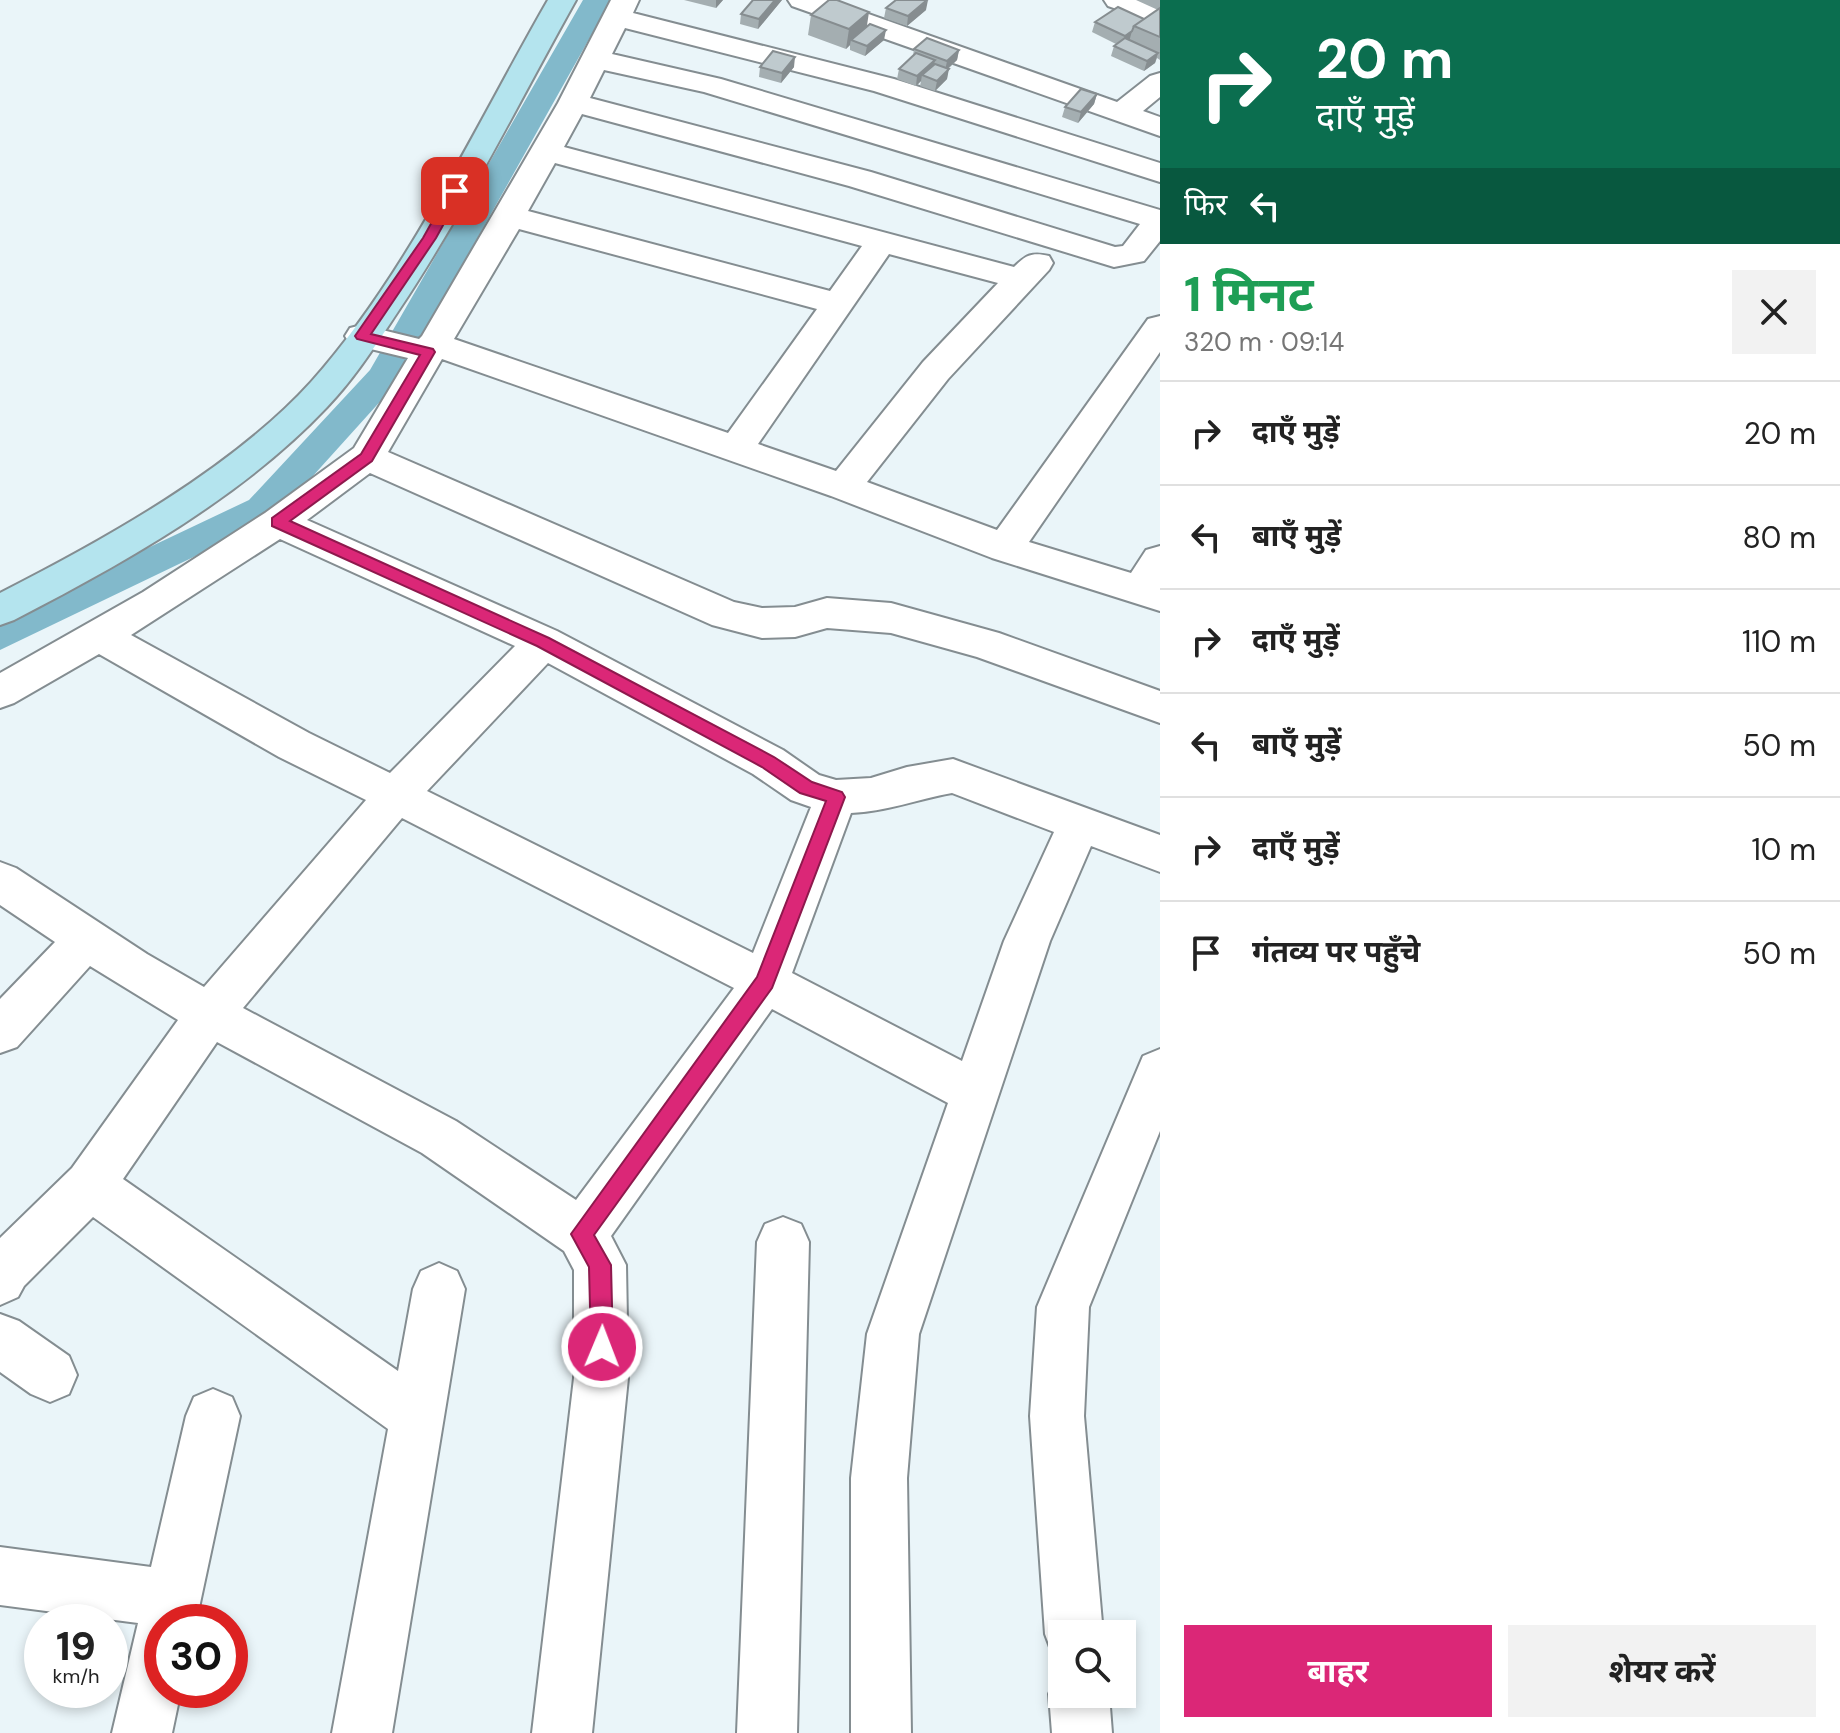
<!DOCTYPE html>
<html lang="hi">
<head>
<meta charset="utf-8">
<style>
	:root { --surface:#fff; --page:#f2f2f2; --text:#222; --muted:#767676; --line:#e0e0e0; --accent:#db2777 }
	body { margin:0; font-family:"DM Sans","Noto Sans Devanagari",sans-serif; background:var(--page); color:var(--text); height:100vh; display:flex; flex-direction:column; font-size:30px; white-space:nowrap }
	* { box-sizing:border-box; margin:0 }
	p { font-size:26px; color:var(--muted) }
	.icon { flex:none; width:44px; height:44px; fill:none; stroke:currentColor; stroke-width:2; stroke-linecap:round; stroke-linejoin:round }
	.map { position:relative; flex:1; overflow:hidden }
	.side { display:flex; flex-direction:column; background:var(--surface); width:680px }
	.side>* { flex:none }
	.top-card { background:#0b6e4f; color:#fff; overflow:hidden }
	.fabs { position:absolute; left:1048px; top:1620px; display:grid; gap:16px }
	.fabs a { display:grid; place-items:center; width:88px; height:88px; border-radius:0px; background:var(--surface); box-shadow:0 4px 12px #0003; font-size:40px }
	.speed { position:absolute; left:24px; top:1604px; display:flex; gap:16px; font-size:40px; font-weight:700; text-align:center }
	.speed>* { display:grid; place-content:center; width:104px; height:104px; border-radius:50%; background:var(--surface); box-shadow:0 4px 12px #0003; line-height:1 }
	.speed small { font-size:20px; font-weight:400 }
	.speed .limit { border:12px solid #d22; background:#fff; color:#111 }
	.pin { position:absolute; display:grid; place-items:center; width:68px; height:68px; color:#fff; margin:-34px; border-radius:16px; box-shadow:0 4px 12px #0006 }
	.me { position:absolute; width:88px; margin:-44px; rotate:1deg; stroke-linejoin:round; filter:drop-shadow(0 0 6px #0008) }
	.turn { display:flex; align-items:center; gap:28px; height:168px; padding:0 24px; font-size:36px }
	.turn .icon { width:104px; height:104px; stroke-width:2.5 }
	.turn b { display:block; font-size:56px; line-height:68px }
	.then { display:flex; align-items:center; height:76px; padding:0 24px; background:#0003; gap:16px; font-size:30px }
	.round { display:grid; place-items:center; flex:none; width:84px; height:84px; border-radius:0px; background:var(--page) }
	.summary { display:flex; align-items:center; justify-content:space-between; height:136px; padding:0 24px }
	h1 { font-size:48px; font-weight:700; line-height:60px; color:#1e9e55 }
	.cta { display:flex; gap:16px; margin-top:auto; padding:16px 24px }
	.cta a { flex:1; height:92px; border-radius:0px; background:var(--accent); color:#fff; font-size:32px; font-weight:700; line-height:92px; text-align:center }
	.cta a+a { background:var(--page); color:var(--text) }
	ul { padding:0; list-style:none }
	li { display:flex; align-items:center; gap:24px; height:104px; padding:0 24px; border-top:2px solid var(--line) }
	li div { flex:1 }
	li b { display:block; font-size:30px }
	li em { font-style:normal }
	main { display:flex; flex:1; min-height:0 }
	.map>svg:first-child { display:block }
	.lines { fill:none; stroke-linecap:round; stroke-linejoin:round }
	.canal { fill:#82b9cb; fill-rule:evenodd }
	.street-casing { stroke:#848d91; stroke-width:4 }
	.secondary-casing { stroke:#848d91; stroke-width:4 }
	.street { fill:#fff; fill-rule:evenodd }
	.secondary { fill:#b4e4ee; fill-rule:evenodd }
	.wall { fill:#a4aeb1 }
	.shaded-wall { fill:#868d90 }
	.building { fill:#bfcace; stroke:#868d90; stroke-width:2 }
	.route { fill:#db2777; stroke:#8e194d; stroke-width:2 }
</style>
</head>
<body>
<main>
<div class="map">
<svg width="1160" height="1733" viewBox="0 0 1160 1733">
	<rect width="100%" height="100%" fill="#eaf5f9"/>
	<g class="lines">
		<path class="canal" d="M 583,0 L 611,0 L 395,385 L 275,518 L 0,650 L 0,618 L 249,500 L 370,370 Z"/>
		<g class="street-casing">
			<path id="street" d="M 611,0 L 639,0 L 633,13 L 894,79 L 1160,163 L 1160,182 L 874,91 L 625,28 L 612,54 L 721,79 L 1160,210 L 1160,241 L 1144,261 L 1114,267 L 849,186 L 582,114 L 564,147 L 1014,267 C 1026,255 1032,252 1049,256 L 1053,263 L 1049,270 L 948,379 L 867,482 L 997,530 L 1148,319 L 1160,316 L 1160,352 L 1029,542 L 1131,573 L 1146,550 L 1160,546 L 1160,611 L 992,558 L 831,496 L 442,359 L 388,452 L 734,602 L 762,608 L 795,607 L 827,598 L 891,603 L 999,633 L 1160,691 L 1160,723 L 977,657 L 891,633 L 827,628 L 795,637 L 762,638 L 712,625 L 370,473 L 307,520 L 557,631 L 783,750 L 819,775 L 836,780 L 871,778 L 907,767 L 953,759 L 1160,835 L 1160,872 L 1091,846 L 1050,941 L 919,1334 L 907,1478 L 911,1733 L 851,1733 L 851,1478 L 867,1334 L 948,1103 L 772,1009 L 611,1236 L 626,1265 L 628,1378 L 592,1733 L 532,1733 L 574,1378 L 574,1270 L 564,1251 L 422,1153 L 217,1042 L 123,1179 L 398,1371 L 413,1289 L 421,1271 L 439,1263 L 457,1271 L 465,1289 L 392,1733 L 332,1733 L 388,1429 L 93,1217 L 24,1286 L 18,1297 L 0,1305 L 0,1238 L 72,1168 L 178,1020 L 90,966 L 17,1047 L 0,1053 L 0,999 L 55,942 L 0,905 L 0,862 L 16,868 L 147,954 L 204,987 L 366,800 L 279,757 L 99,654 L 14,703 L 0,708 L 0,673 L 143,592 L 265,513 L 354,448 L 408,358 L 350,344 L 345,336 L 350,328 L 362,325 L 419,339 L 422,336 L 558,103 ZM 604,70 L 704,92 L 1140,224 L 1123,246 L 1115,247 L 871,172 L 590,98 ZM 555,163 L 862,246 L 830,291 L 528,211 ZM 519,229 L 817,309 L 728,433 L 454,339 ZM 889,254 L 998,283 L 923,362 L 836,471 L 758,444 ZM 280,539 L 515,646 L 390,773 L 309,733 L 131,635 ZM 548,663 L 753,774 L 791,800 L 811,807 L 753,953 L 427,791 ZM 952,793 L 1054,832 L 1004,941 L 962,1061 L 792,973 L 851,813 C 885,812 918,799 952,793 ZM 402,818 L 734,988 L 576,1200 L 456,1121 L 243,1008 Z
				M 788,0 L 829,0 L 1117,102 L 1150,76 L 1160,73 L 1160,97 L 1143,111 L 1160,117 L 1160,136 L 792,6 Z
				M 1104,0 L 1143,0 L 1160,6 L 1160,24 L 1108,6 Z
				M 1160,1049 L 1160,1131 L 1089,1307 L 1084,1416 L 1103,1634 L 1062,1634 L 1062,1658 L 1053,1655 L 1045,1634 L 1030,1416 L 1037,1307 L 1143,1056 Z
				M 783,1217 L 801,1224 L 809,1242 L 797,1733 L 737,1733 L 757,1242 L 765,1224 Z
				M 0,1314 L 19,1321 L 69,1356 L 77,1375 L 69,1394 L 50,1402 L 31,1394 L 0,1372 Z
				M 213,1389 L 232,1397 L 240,1416 L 196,1622 L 162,1622 L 162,1690 L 181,1690 L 172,1733 L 112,1733 L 138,1623 L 0,1605 L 0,1547 L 151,1567 L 186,1416 L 194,1397 Z
				M 1062,1671 L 1062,1694 L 1109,1694 L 1112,1733 L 1052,1733 L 1049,1694 L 1058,1673 Z"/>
		</g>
		<g class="secondary-casing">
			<path id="secondary" d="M 548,0 L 576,0 C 518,104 465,211 399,310 C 377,343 355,378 327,407 C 241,498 124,563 14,620 L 0,625 L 0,593 C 104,540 232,469 311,382 C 407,275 476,125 548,0 Z"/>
		</g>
		<use href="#street" class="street"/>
		<use href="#secondary" class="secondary"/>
	</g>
	<path class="wall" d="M 684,0 L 723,0 L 716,8 Z
		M 753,0 L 782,0 L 758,29 L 740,24 L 741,14 Z
		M 1136,0 L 1160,0 L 1160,60 L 1157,58 L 1155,63 L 1144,71 L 1111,56 L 1114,46 L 1116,44 L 1092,32 L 1095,22 L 1145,19 L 1158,10 Z
		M 886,8 L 926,10 L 907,26 L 884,18 Z
		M 811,15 L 867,26 L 884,40 L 865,56 L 850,50 L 850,45 L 846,49 L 808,35 Z
		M 914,49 L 959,50 L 957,60 L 948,69 L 947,79 L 935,91 L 920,86 L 921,81 L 916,86 L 897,79 L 899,69 L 913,56 Z
		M 760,67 L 794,67 L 781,83 L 759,77 Z
		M 1097,94 L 1094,104 L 1078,123 L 1062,117 L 1065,107 Z"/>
	<path class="shaded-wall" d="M 716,0 L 723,0 L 716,8 Z
		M 775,0 L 782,0 L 758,29 L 759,19 Z
		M 928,0 L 926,10 L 907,26 L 908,16 Z
		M 869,12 L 866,32 L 851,40 L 850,45 L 846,49 L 849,29 Z
		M 886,30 L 884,40 L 865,56 L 867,46 Z
		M 1132,31 L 1129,42 L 1122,46 L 1125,36 Z
		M 959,50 L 957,60 L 945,71 L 947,61 Z
		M 1158,53 L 1155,63 L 1144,71 L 1147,61 Z
		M 795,57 L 794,67 L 781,83 L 782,73 Z
		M 935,60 L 933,70 L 922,75 L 921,81 L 916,86 L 917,76 Z
		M 949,69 L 947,79 L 935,91 L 937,81 Z
		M 1097,94 L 1094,104 L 1078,123 L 1081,112 Z"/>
	<path class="building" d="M 753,0 L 775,0 L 759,19 L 741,14 Z
		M 829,0 L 837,0 L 869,12 L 849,29 L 811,15 Z
		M 896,0 L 927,0 L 908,16 L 886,8 Z
		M 1118,7 L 1144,19 L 1134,26 L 1132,31 L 1125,36 L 1095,22 Z
		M 1160,8 L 1160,37 L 1134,26 Z
		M 870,24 L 886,30 L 867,46 L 851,40 Z
		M 927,38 L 959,50 L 947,61 L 914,49 Z
		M 1125,38 L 1158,53 L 1147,61 L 1114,46 Z
		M 773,51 L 795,57 L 782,73 L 760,67 Z
		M 916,53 L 935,60 L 917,76 L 899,69 Z
		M 935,64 L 949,69 L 937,81 L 922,75 Z
		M 1081,89 L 1097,94 L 1081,112 L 1065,107 Z"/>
	<path class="route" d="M 451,188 L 462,191 L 436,238 L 371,334 L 433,349 L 435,352 L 372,461 L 290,521 L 549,638 L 774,757 L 812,782 L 842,792 L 845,797 L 772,988 L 594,1235 L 611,1265 L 613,1347 L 610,1355 L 602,1358 L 594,1355 L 591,1347 L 589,1267 L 571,1234 L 757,977 L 826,801 L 800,793 L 762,767 L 537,646 L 272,526 L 272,518 L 361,454 L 420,355 L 357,339 L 355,336 L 423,238 Z"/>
</svg>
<div class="fabs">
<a><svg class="icon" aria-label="search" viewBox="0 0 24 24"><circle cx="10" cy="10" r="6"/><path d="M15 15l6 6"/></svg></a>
</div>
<div class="speed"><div>19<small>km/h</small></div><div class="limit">30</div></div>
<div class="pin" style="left:455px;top:191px;background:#d93025"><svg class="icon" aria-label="arrive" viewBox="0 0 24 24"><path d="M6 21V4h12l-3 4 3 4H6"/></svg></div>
<svg class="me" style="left:602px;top:1347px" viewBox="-20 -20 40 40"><circle r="17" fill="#db2777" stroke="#fff" stroke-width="3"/><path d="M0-11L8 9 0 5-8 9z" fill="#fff"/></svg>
</div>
<section class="side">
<div class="top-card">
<div class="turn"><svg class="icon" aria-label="right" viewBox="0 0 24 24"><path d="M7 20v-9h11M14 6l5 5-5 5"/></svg><div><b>20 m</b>दाएँ मुड़ें</div></div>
<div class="then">फिर<svg class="icon" aria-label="left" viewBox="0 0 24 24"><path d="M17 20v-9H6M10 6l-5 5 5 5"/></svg></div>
</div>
<div class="summary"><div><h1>1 मिनट</h1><p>320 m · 09:14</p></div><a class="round"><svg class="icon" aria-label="close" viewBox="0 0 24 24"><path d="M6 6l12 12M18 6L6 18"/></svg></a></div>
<ul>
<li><svg class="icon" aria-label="right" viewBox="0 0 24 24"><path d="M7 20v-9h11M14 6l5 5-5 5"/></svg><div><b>दाएँ मुड़ें</b></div><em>20 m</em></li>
<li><svg class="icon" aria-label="left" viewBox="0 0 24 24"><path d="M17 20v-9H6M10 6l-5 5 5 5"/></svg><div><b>बाएँ मुड़ें</b></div><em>80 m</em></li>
<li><svg class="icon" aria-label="right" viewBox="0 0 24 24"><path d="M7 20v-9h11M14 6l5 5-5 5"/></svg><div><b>दाएँ मुड़ें</b></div><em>110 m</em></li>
<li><svg class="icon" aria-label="left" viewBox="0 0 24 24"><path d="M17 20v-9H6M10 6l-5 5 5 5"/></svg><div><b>बाएँ मुड़ें</b></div><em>50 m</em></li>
<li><svg class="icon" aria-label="right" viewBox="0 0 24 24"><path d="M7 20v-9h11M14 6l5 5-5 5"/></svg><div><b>दाएँ मुड़ें</b></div><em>10 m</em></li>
<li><svg class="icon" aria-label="arrive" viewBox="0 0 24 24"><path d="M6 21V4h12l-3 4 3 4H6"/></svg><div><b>गंतव्य पर पहुँचे</b></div><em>50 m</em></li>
</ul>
<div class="cta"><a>बाहर</a><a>शेयर करें</a></div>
</section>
</main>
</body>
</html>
